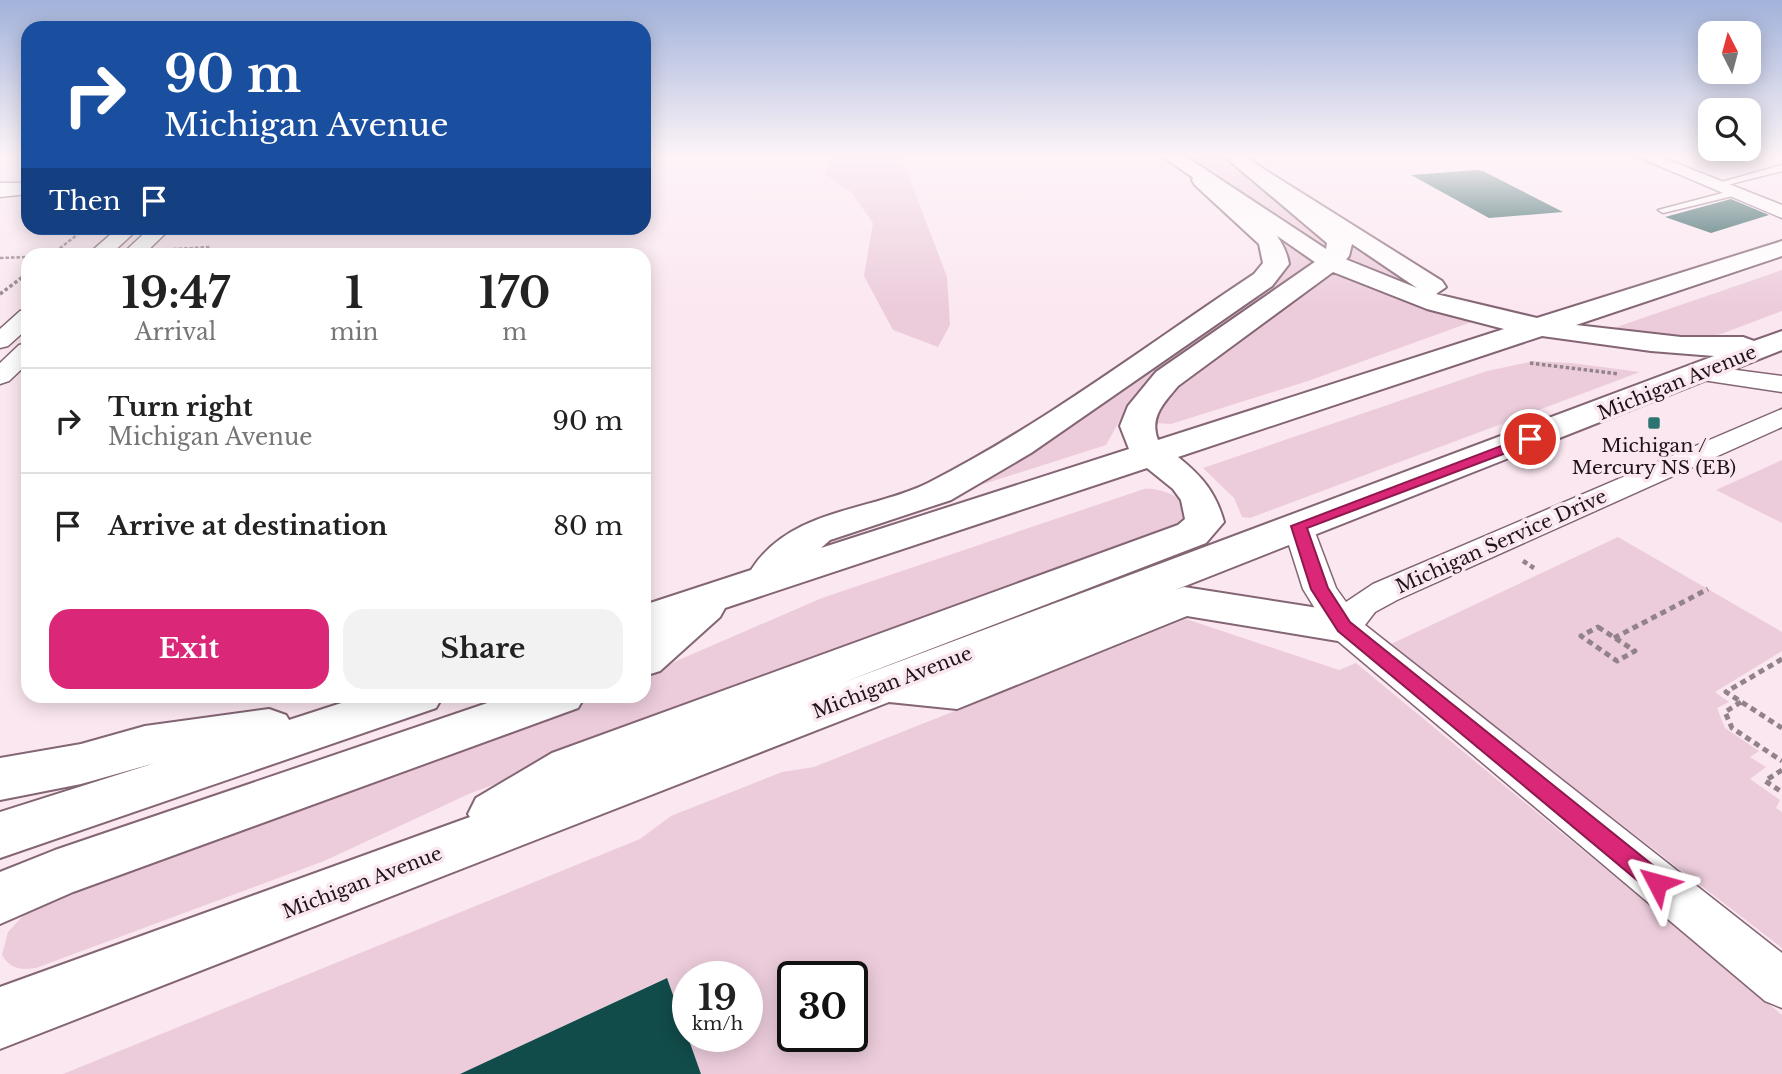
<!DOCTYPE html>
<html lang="en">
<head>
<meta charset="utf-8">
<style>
	:root { --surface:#fff; --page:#f2f2f2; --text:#222; --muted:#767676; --line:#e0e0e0; --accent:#db2777 }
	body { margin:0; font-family:"Libre Baskerville",serif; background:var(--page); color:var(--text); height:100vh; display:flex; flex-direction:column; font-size:26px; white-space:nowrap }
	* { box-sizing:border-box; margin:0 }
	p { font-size:23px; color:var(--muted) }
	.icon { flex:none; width:38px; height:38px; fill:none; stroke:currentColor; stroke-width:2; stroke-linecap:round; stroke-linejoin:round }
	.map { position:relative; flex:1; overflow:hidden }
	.details { position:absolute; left:21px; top:248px; width:630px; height:455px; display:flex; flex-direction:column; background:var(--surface); border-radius:21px; box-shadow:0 4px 18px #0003 }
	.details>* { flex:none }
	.top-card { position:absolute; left:21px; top:21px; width:630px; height:214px; border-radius:21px; box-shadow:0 4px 18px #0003; background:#1a4fa0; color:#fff; overflow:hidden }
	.needle { width:46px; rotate:354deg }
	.tools { position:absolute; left:1698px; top:21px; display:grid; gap:14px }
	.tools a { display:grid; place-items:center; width:63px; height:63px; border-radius:14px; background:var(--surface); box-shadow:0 4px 18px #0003; font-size:35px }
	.speed { position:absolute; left:672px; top:961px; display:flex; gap:14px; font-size:35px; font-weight:700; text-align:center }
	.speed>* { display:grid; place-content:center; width:91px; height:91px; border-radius:50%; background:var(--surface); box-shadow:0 4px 18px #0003; line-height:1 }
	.speed small { font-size:18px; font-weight:400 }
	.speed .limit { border:4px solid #111; border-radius:10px; background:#fff; color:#111 }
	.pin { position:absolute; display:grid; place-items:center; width:60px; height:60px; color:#fff; margin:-30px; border:4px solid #fff; border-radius:50%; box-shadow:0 2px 7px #0007 }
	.me { position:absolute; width:77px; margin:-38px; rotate:309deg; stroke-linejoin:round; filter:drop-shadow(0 0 5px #0008) }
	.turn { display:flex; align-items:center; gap:24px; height:147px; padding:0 28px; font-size:32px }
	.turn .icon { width:91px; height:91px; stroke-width:2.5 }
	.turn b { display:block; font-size:49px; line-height:60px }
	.then { display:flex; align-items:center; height:66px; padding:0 28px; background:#0003; gap:14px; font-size:26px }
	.eta { display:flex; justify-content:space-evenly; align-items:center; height:119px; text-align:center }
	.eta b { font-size:42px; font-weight:800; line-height:49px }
	.button { display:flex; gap:14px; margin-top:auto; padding:14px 28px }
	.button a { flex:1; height:80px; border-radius:21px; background:var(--accent); color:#fff; font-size:28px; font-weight:800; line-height:80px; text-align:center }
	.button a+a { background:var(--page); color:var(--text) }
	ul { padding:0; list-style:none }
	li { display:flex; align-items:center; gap:21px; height:105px; padding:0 28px; border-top:2px solid var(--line) }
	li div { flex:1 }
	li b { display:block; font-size:26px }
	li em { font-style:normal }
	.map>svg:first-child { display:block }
	.green { fill:#ecccdb; fill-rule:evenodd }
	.building { fill:#114c4a }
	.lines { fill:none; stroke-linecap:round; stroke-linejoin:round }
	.service-casing { stroke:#836574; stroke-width:3 }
	.minor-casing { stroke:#836574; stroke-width:3 }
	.tertiary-casing { stroke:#836574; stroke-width:4 }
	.primary-casing { stroke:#836574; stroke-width:4 }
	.path-far3 { stroke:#92828a; stroke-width:2.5; stroke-dasharray:3.5 2; stroke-linecap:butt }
	.path-far2 { stroke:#92828a; stroke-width:3.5; stroke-dasharray:3.5 2.5; stroke-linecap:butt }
	.path-far1 { stroke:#92828a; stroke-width:4.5; stroke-dasharray:5 3.5; stroke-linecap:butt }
	.path { stroke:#92828a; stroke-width:5; stroke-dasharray:6 4.5; stroke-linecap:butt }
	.service { fill:#fff; fill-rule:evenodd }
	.minor { fill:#fff; fill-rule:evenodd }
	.tertiary { fill:#fff; fill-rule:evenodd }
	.primary { fill:#fff; fill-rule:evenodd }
	.route { fill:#db2777; stroke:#8e194d; stroke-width:2 }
	.poi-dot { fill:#2b7471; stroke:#fbe7f0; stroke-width:2.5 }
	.labels { text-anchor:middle; stroke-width:7; stroke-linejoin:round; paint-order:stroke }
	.street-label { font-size:19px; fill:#1f141a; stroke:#fbe7f0 }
	.poi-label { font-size:19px; fill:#1f141a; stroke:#fbe7f0 }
</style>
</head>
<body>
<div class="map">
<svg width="1782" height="1074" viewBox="0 0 1782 1074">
	<rect width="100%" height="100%" fill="#fbe7f0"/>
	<path class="green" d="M 832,156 L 901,156 L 947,277 L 950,325 L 938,347 L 893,330 L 864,276 L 873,223 L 851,192 L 825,174 Z
		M 1182,156 L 1226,156 L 1327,236 L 1330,253 Z
		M 1231,201 L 1320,260 L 1144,388 L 1125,411 L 1106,445 L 971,488 L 1279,272 Z
		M 1303,206 L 1422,286 L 1452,297 L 1510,309 L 1495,313 L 1350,267 Z
		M 1330,268 L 1477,320 L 1308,381 L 1171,424 L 1155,423 L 1159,402 L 1168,389 Z
		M 1782,270 L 1782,311 L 1721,334 L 1698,338 L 1673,339 L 1608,330 Z
		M 1534,361 L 1571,363 L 1640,372 L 1250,518 L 1242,517 L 1234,498 L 1203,468 L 1487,371 Z
		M 1782,460 L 1782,523 L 1716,490 Z
		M 1144,489 C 1161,487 1201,501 1181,525 C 1175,532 1161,538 1153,543 L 471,793 L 324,861 L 36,968 C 21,970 10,969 2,955 L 8,932 L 32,906 L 457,741 L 585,697 L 644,696 L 644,675 L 822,598 Z
		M 1618,537 L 1782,632 L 1782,651 L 1715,692 L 1729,702 L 1717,708 L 1725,728 L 1759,751 L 1750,757 L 1766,767 L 1750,779 L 1780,800 L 1776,808 L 1782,812 L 1782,948 L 1389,645 Z
		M 1186,619 L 1339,670 L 1356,663 L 1782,1015 L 1782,1074 L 701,1074 L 666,978 L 460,1074 L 63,1074 L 640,839 L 671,816 L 686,810 L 782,772 L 814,767 ZM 688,976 L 747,976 L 747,1036 L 688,1036 ZM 793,976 L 852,976 L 852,1036 L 793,1036 Z"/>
	<path class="building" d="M 1477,170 L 1483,171 L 1563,212 L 1489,218 L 1411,175 Z
		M 1731,199 L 1769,215 L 1711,233 L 1665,217 Z
		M 667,978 L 701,1074 L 460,1074 Z"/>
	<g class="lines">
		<g class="service-casing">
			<path id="service" d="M 1782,165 L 1782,171 L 1715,188 L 1711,185 Z
				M 0,183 L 28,183 L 28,189 L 0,189 Z
				M 1734,190 L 1738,193 L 1737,195 L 1663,213 L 1658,210 Z"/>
		</g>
		<g class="minor-casing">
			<path id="minor" d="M 1636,156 L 1658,156 L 1782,205 L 1782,218 Z
				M 28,184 L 28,194 L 0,197 L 0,187 Z
				M 118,228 L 139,228 L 109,256 L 86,256 Z
				M 150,228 L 171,228 L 142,256 L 120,256 Z
				M 28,309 L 28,328 L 8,346 L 0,348 L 0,329 L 20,311 Z
				M 28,343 L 28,363 L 9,381 L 0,384 L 0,363 L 19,345 Z
				M 1698,365 L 1782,376 L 1782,392 L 1689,378 L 1685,373 L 1689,368 Z
				M 1782,409 L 1782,427 L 1397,600 L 1375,612 L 1365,625 L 1782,953 L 1782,1008 L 1765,1001 L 1332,636 L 1303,589 L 1283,526 L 1288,519 L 1299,516 L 1310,519 L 1336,588 L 1346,602 L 1373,584 Z"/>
		</g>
		<g class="tertiary-casing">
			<path id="tertiary" d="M 1162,156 L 1185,156 L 1326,249 L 1327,243 L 1224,156 L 1246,156 L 1345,233 L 1352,244 L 1349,256 L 1340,267 L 1322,267 Z"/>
		</g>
		<g class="primary-casing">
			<path id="primary" d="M 1254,163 L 1442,281 L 1446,287 L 1436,294 L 1537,318 L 1782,241 L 1782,256 L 1576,325 L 1681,337 L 1743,337 L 1754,341 L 1782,331 L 1782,350 L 1175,590 L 1184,587 L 1344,612 L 1359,616 L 1365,627 L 1359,638 L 1344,642 L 1187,616 L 957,709 L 889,702 L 0,1049 L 0,987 L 470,817 L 468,814 L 476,798 L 552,753 L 1178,525 L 1185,519 L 1181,500 L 1173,489 L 1147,468 L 725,608 L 720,617 L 660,671 L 644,676 L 644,605 L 751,570 C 791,508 869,512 928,483 C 1042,425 1147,345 1254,274 L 1263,263 L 1259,244 L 1195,185 L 1192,180 L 1195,175 L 1211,175 C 1238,200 1283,226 1289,264 L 1272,286 L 1031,453 L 951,500 L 830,540 L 821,548 L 1129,449 L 1120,426 L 1128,406 L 1156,372 L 1322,257 L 1340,257 L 1417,288 L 1247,173 L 1244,169 ZM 1333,272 L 1427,309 L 1504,329 L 1158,440 C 1149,417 1164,403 1178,386 ZM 1542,336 L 1651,351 L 1714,356 L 842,683 L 1206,543 L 1224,522 C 1216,493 1202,476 1178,457 Z
				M 363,696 L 443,696 L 436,708 L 0,858 L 0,812 L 155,763 L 81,784 L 0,800 L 0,758 L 81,744 L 145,726 L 269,709 L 286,715 L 289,720 Z
				M 508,696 L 585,696 L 578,708 L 73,892 L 0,924 L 0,872 L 55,850 Z"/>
		</g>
		<path class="path-far3" d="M 173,249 L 211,247
			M 51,255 L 86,228
			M 50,256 L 73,254
			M 0,258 L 28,257"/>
		<path class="path-far2" d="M 0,294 L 28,273
			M 1530,363 L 1619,374"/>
		<path class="path-far1" d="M 1523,561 L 1534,568"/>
		<path class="path" d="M 1598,627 L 1635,651 L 1617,661 L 1581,636 Z
			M 1614,638 L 1708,589
			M 1782,659 L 1726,692 L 1782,728
			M 1741,702 L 1725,712 L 1732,728 L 1782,761
			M 1782,770 L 1765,781 L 1782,792"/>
		<use href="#service" class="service"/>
		<use href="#minor" class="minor"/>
		<use href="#tertiary" class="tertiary"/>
		<use href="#primary" class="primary"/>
	</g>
	<linearGradient id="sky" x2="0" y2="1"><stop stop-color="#a2b2da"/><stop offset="0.51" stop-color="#fdf4f8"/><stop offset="1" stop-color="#fdf4f8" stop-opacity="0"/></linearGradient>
	<rect width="1782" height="306" fill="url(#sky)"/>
	<path class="route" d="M 1530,435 L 1535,436 L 1535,442 L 1307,528 L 1328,588 L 1350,622 L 1665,875 L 1669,883 L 1665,890 L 1657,893 L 1649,890 L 1338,631 L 1311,589 L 1291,526 Z"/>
	<rect class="poi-dot" x="1647" y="416" width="14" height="14" rx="3.5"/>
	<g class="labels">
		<g class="street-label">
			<text transform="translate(1677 382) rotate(-22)" y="7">Michigan Avenue</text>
			<text transform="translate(1501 541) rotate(-24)" y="7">Michigan Service Drive</text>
			<text transform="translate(892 682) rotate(-21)" y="7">Michigan Avenue</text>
			<text transform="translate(362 882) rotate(-21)" y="7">Michigan Avenue</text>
		</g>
		<g class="poi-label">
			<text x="1654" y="452">Michigan /<tspan x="1654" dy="22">Mercury NS (EB)</tspan></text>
		</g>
	</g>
</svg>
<div class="tools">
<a><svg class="needle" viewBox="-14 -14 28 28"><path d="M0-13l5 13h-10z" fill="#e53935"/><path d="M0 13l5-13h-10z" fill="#767676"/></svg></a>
<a><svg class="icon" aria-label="search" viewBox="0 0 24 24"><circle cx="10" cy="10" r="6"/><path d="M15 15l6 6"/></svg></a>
</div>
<div class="speed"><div>19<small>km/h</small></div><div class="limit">30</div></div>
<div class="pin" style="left:1530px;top:439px;background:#d93025"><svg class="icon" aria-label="arrive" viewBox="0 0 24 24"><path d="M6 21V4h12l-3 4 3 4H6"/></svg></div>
<svg class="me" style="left:1657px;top:883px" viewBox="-20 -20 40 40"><path d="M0-17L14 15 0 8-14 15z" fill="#db2777" stroke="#fff" stroke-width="4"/></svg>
<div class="top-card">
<div class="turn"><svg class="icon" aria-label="right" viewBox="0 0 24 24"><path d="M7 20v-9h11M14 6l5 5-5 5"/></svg><div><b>90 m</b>Michigan Avenue</div></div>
<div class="then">Then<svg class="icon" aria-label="arrive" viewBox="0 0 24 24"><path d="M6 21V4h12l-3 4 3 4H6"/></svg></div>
</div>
<section class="details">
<div class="eta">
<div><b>19:47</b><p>Arrival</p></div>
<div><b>1</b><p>min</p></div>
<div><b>170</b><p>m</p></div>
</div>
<ul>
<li><svg class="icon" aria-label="right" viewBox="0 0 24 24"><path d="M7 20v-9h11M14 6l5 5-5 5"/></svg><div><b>Turn right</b><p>Michigan Avenue</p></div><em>90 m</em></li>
<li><svg class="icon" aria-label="arrive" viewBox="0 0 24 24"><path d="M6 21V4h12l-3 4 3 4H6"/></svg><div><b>Arrive at destination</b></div><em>80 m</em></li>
</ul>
<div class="button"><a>Exit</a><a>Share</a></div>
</section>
</div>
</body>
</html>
